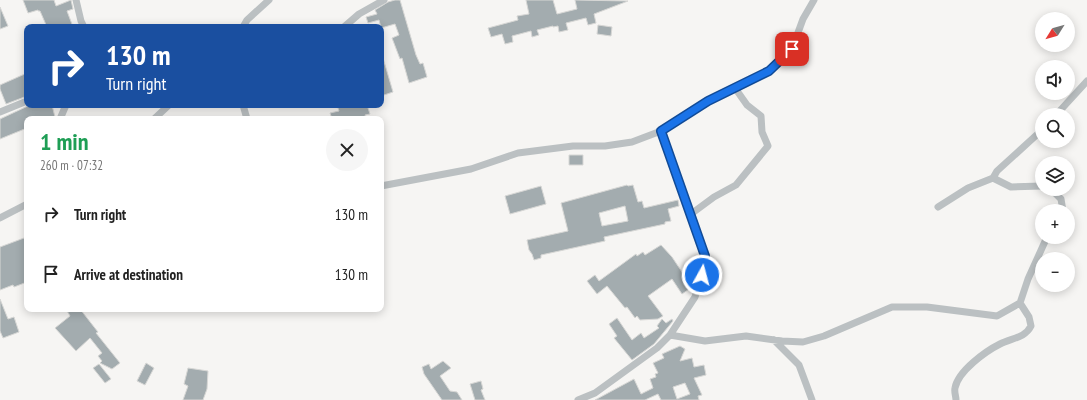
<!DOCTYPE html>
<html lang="en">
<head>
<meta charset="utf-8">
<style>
	:root { --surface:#fff; --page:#f6f6f6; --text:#222; --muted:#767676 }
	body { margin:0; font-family:"PT Sans Narrow",sans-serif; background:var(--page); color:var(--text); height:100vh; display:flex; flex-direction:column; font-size:15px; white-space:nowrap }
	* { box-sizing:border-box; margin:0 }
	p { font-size:13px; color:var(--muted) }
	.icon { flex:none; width:22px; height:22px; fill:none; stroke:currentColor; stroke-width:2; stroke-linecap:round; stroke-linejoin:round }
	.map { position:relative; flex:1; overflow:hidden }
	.details { position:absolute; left:24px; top:116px; width:360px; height:196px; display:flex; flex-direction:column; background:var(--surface); border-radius:8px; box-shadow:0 2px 10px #0003 }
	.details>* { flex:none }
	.banner { position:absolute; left:24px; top:24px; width:360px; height:84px; border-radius:8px; box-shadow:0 2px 10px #0003; background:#1a4fa0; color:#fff; overflow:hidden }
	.needle { width:26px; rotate:233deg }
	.tools { position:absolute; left:1035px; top:12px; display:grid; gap:8px }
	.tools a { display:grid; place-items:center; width:40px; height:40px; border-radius:50%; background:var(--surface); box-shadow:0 2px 10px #0003; font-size:20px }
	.pin { position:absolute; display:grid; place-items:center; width:34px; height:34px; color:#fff; margin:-17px; border-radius:8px; box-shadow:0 2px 6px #0006 }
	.me { position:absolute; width:44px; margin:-22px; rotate:7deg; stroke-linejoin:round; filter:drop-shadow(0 0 3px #0008) }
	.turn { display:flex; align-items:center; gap:14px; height:84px; padding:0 16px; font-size:18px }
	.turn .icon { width:52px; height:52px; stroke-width:2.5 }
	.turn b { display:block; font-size:28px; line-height:34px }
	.round { display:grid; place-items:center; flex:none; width:42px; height:42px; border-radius:21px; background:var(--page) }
	.overview { display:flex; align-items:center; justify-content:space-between; height:68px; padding:0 16px }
	h1 { font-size:24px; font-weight:700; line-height:30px; color:#1e9e55 }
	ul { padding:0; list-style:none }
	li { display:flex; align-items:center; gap:12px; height:60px; padding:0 16px }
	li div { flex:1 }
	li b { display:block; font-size:15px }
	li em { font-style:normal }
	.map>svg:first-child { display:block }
	.building { fill:#a3acaf; stroke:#d7d7d5; fill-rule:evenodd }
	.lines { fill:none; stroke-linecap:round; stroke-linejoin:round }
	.minor { stroke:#bbc0c2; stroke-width:7 }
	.route-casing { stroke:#114b97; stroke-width:10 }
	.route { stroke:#1a73e8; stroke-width:7 }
</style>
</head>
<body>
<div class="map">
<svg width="1087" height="400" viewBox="0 0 1087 400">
	<rect width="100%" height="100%" fill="#f6f5f3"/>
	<path class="building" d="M 23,0 L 54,0 L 56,6 L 71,0 L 73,9 L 67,11 L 73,27 L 47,27 L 40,11 L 38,11 L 38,10 L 28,13 Z
		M 395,0 L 400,0 L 416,55 L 420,64 L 423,63 L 427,77 L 409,83 L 402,58 L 400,59 L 392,38 L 399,35 L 395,24 L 381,28 L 379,20 L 368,23 L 366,17 L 377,14 L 375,10 L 388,2 Z
		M 526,0 L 553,0 L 557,14 L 577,9 L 575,0 L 628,1 L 594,14 L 596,23 L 588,25 L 586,18 L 566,23 L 568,30 L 559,32 L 558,26 L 553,27 L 553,26 L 537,30 L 539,35 L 532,37 L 531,31 L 512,36 L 513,42 L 505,44 L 502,34 L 491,37 L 488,28 L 518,20 L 517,16 L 529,14 Z
		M 0,7 L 8,26 L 0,29 Z
		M 598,25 L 612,27 L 611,36 L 597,34 Z
		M 381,58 L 383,58 L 393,92 L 381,96 Z
		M 27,73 L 27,96 L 6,104 L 0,89 L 0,85 Z
		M 30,105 L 52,105 L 55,117 L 50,119 L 27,119 L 27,128 L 0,139 L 0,119 Z
		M 337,105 L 367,105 L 370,114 L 365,115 L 366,119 L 332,119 L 330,113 L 339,111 Z
		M 569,155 L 583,155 L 583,165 L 569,165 Z
		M 627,185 L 628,186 L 633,185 L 638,202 L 642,201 L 644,208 L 678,200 L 679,206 L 668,209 L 671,221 L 665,222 L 665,224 L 604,237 L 605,241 L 541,255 L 541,258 L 534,260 L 532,254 L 529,250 L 527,240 L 568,231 L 561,203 ZM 625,206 L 628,221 L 602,226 L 599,213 Z
		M 541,186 L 546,204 L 510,214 L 505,196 Z
		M 24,238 L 27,246 L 25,246 L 27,251 L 27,282 L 14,287 L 13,285 L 0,290 L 0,247 Z
		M 661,245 L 672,257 L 692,287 L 682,294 L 672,279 L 648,296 L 663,316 L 658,319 L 640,320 L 637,316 L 635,318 L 627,307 L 625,308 L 607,286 L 597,294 L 587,281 L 595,275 L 599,281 L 636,254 L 637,256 L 643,252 L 645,255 Z
		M 0,299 L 8,319 L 14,317 L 19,332 L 3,338 L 0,331 Z
		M 66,309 L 80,309 L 98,332 L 96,333 L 120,363 L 112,369 L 100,363 L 102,361 L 98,356 L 102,353 L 90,338 L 76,351 L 55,328 L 70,316 Z
		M 617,318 L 632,340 L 641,333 L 644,338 L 659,328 L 657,326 L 662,319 L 666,323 L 672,319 L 673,321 L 654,344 L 632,360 L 614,338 L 617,336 L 609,324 Z
		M 680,346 L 685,349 L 680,361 L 692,358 L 694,367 L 704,365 L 706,375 L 694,378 L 702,395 L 698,396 L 699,400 L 661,400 L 658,394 L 645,400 L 595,400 L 634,379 L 641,394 L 653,388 L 650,379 L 656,377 L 655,374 L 658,373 L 653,363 L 664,358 L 662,354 ZM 685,383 L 690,394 L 677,399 L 673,387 Z
		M 443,361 L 451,368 L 440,376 L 450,391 L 457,392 L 462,400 L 442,400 L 424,374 L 422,367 L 429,364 L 431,369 Z
		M 146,363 L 154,368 L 145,385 L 137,381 Z
		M 99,364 L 111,379 L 105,383 L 93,368 Z
		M 188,368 L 208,371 L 207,389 L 203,400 L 183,400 L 188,386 L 184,384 Z
		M 481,381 L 483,389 L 481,390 L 485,400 L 475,400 L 470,384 Z"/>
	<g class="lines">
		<path class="minor" d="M 76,0 L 81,21 L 84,27
			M 243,27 L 247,20 L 269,0
			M 344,27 L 359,14 L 384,0
			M 243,105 L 247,119
			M 0,112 L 27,101
			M 1056,115 L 1087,81
			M 60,119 L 66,105
			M 154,119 L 169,105
			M 993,178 L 1011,187 L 1042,186
			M 381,186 L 471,169 L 518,153 L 573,146 L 605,146 L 632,142 L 661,131 L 708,101 L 769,71 L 792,49 L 803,19 L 814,0
			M 1051,189 L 1061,199 L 1063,211
			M 938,207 L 968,188 L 993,178 L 997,171 L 1042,130
			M 691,214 L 714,197 L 736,185 L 768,146 L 762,132 L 761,116 L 747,105 L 735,88
			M 0,218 L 27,204
			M 670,335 L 705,341 L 746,336 L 782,341 L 803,342 L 824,336 L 892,307 L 927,307 L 997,316 L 1020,303 L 1028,279 L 1047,237
			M 774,340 L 799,365 L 812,400
			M 578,400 L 595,393 L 657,348 L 670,335 L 695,297 L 702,275 L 705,256 L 661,131
			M 956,400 C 956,396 954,392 955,388 C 958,371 986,351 1000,344 C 1012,338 1025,338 1031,326 L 1029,317 L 1020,303"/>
	</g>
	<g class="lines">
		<g class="route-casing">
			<path id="route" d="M 702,275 L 705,256 L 661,131 L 708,101 L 769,71 L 792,49"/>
		</g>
		<use href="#route" class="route"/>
	</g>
</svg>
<div class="tools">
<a><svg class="needle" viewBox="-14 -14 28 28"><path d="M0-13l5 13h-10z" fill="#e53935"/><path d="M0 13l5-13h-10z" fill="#767676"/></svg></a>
<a><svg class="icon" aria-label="sound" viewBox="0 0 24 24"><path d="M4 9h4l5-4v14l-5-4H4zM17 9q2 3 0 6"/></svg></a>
<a><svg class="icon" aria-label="search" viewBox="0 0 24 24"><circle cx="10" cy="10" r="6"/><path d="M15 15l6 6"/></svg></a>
<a><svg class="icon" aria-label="layers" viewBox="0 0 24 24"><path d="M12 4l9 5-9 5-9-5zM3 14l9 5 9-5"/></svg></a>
<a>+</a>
<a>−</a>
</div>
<div class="pin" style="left:792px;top:49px;background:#d93025"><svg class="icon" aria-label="arrive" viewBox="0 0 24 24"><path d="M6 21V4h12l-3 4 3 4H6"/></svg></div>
<svg class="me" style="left:702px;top:275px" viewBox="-20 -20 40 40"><circle r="17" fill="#1a73e8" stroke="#fff" stroke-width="3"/><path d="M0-11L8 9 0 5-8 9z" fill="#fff"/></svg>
<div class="banner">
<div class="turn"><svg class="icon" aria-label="right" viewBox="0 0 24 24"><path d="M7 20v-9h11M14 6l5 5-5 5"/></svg><div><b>130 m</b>Turn right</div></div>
</div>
<section class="details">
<div class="overview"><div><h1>1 min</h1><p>260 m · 07:32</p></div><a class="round"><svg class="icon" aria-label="close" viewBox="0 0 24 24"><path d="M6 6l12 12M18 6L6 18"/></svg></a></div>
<ul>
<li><svg class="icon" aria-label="right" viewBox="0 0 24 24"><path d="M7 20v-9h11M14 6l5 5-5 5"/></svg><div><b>Turn right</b></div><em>130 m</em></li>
<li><svg class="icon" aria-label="arrive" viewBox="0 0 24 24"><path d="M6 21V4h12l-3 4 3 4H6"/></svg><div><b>Arrive at destination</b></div><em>130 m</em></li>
</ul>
</section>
</div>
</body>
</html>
